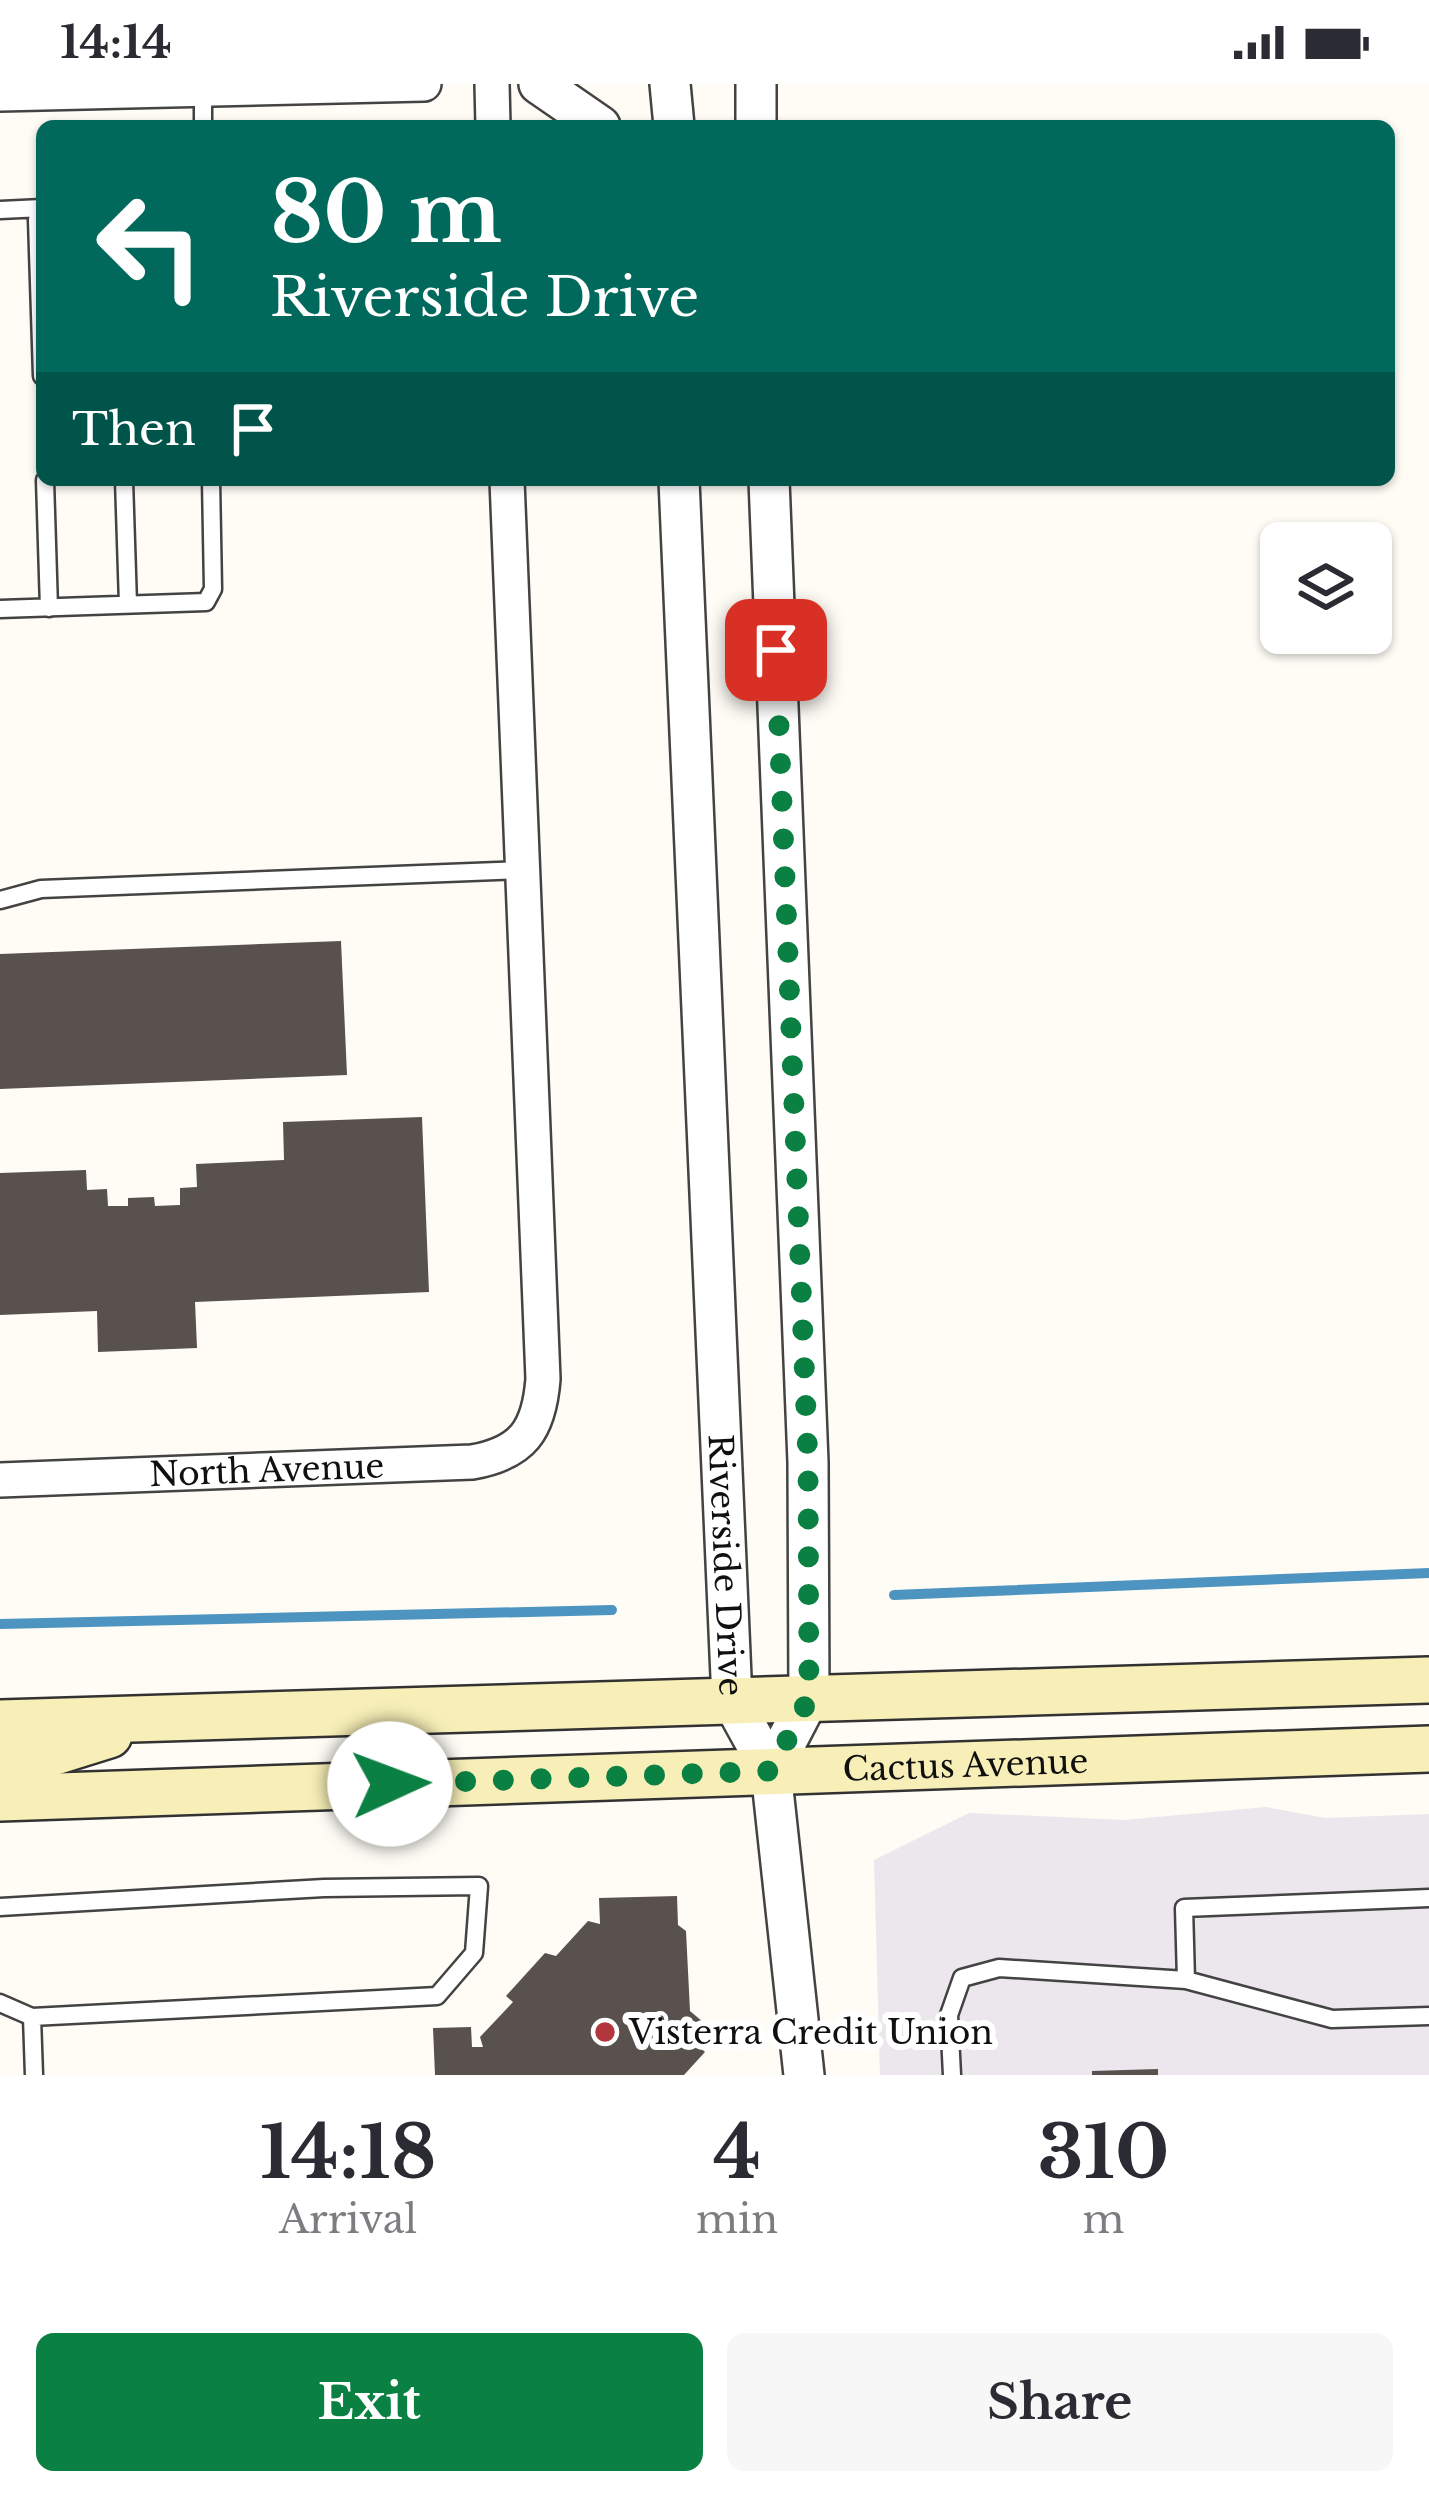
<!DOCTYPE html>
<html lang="en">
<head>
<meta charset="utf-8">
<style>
	:root { --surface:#fff; --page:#f7f7f7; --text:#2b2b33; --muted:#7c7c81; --accent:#0b8043 }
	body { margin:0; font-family:"Libre Baskerville",serif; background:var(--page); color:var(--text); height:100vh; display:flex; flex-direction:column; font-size:45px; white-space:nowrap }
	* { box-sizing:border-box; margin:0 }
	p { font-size:39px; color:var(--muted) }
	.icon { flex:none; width:66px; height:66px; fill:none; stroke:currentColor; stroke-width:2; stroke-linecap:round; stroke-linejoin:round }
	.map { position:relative; height:1991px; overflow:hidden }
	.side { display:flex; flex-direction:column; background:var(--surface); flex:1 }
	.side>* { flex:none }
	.top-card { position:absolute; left:36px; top:36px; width:1359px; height:366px; border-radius:18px; box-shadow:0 3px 9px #0004; background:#00695c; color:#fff; overflow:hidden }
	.controls { position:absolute; left:1260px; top:438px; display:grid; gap:24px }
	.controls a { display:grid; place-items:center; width:132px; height:132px; border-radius:18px; background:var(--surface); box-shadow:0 3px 9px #0004; font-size:60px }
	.pin { position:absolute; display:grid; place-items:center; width:102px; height:102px; color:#fff; margin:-51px; border-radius:24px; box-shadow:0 6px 18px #0006 }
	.me { position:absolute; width:132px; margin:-66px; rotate:88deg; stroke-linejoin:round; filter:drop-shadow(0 0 9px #0008) }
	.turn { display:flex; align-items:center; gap:42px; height:252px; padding:0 36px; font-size:54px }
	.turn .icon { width:156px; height:156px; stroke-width:2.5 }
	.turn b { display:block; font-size:84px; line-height:102px }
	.then { display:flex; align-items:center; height:114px; padding:0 36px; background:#0003; gap:24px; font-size:45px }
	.eta { display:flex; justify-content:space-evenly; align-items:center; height:204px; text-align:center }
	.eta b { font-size:72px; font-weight:700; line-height:84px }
	.button { display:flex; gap:24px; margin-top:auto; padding:24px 36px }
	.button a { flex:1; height:138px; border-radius:18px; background:var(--accent); color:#fff; font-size:48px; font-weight:700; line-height:138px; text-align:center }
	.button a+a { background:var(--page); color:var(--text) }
	.status { display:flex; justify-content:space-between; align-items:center; height:84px; padding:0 60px; background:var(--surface); direction:ltr }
	.status svg { height:33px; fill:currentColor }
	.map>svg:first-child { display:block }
	.industrial { fill:#ece6ed }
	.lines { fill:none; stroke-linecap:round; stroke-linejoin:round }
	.stream { stroke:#4d94c0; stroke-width:10 }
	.building { fill:#58514e }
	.service-casing { stroke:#434343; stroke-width:21 }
	.minor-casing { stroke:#434343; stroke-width:38 }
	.tertiary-casing { stroke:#434343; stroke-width:44 }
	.secondary-casing { stroke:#323232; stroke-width:50 }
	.service { stroke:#fff; stroke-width:16 }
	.minor { stroke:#fff; stroke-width:33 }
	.tertiary { stroke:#fff; stroke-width:39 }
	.secondary { stroke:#f7efb7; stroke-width:45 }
	.route { stroke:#0b8043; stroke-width:21; stroke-dasharray:0 37.8 }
	.poi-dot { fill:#b2363e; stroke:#fff; stroke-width:4.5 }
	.labels { text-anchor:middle; stroke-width:12; stroke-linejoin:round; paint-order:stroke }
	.street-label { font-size:33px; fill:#101010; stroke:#fff }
	.poi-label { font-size:33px; fill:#101010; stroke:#fff; text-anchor:start }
</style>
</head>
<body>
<div class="status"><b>14:14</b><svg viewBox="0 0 49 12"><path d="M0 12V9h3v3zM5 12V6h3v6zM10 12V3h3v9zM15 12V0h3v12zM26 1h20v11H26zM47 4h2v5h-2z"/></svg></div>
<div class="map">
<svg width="1429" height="1991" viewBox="0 0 1429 1991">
	<rect width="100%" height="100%" fill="#fefcf5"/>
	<path class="industrial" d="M 1266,1723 L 1325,1734 L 1429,1730 L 1429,1991 L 880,1991 L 874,1776 L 969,1729 L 1124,1736 Z"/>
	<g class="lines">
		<path class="stream" d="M 894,1511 L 1429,1489
			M 0,1540 L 612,1526"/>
	</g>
	<path class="building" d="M 341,857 L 347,991 L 0,1005 L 0,870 Z
		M 422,1033 L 429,1208 L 195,1218 L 197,1264 L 98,1268 L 97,1227 L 0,1231 L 0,1089 L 86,1086 L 87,1106 L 107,1105 L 108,1122 L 128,1122 L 128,1114 L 154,1113 L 155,1122 L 180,1121 L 180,1104 L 197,1103 L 196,1080 L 284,1076 L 283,1038 Z
		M 677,1812 L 678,1841 L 686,1847 L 690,1927 L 703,1938 L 688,1953 L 705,1968 L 684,1991 L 435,1991 L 433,1944 L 471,1943 L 472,1963 L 483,1963 L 480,1953 L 513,1918 L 506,1912 L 545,1869 L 556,1872 L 588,1837 L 600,1840 L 599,1814 Z
		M 1158,1985 L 1158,1991 L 1092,1991 L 1092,1987 Z"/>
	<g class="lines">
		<g class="service-casing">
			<path id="service" d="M 203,5 L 203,42
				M 0,126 L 42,124
				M 42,127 L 37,136 L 42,292
				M 45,396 L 49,524
				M 124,396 L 128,520
				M 0,525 L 206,518 L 213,505 L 211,396
				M 0,816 L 41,805 L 523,786
				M 1429,1814 L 1184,1824 L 1186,1896 L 1332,1935 L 1429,1932
				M 0,1823 L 324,1804 L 479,1802 L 474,1869 L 437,1912 L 32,1933 L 0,1919
				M 32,1933 L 34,1991
				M 952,1991 L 949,1931 L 962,1894 L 999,1884 L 1186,1896"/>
		</g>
		<g class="minor-casing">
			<g id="minor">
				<path d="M 492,0 L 493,42"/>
				<path d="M 0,10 L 424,0"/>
				<path id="s1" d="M 0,1396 L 472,1378 C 523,1369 539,1346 543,1295 L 507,396"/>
			</g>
		</g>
		<g class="tertiary-casing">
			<g id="tertiary">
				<path d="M 539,0 L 600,42"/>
				<path d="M 670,0 L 674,42"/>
				<path d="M 756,0 L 756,42"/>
				<path id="s2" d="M 679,396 L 732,1616 L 771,1687 L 804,1991"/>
				<path d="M 769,396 L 808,1378 L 809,1614 L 771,1687"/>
			</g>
		</g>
		<g class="secondary-casing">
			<g id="secondary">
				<path d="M 0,1639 L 1429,1596"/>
				<path d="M 0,1676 L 48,1670 L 109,1651"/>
				<path id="s3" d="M 0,1714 L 1429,1665"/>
			</g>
		</g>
		<use href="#service" class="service"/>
		<use href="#minor" class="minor"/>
		<use href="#tertiary" class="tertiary"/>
		<use href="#secondary" class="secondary"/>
	</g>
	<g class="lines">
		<path class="route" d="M 390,1700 L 771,1687 L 809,1614 L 808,1378 L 776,566"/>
	</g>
	<circle class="poi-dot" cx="605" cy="1948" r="12"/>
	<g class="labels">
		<g class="street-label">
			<text dy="12" stroke="none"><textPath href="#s1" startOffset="267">North Avenue</textPath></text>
			<text dy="12" stroke="none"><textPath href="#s2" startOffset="1086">Riverside Drive</textPath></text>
			<text dy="12" stroke="none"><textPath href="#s3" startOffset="966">Cactus Avenue</textPath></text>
		</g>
		<g class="poi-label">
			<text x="629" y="1960">Visterra Credit Union</text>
		</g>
	</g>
</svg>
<div class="controls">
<a><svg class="icon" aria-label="layers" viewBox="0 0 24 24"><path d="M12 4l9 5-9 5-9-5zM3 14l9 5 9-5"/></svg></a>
</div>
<div class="pin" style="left:776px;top:566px;background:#d93025"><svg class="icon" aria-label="arrive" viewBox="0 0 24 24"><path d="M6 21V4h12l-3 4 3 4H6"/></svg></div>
<svg class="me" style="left:390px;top:1700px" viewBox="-20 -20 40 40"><circle r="19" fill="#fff"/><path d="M0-13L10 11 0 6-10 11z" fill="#0b8043"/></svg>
<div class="top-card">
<div class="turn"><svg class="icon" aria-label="left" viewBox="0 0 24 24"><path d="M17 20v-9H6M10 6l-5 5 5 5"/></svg><div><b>80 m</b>Riverside Drive</div></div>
<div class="then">Then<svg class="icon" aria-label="arrive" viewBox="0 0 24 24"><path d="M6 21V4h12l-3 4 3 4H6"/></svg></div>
</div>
</div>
<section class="side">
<div class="eta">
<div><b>14:18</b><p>Arrival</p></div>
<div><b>4</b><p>min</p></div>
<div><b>310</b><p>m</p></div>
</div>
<div class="button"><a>Exit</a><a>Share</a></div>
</section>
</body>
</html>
